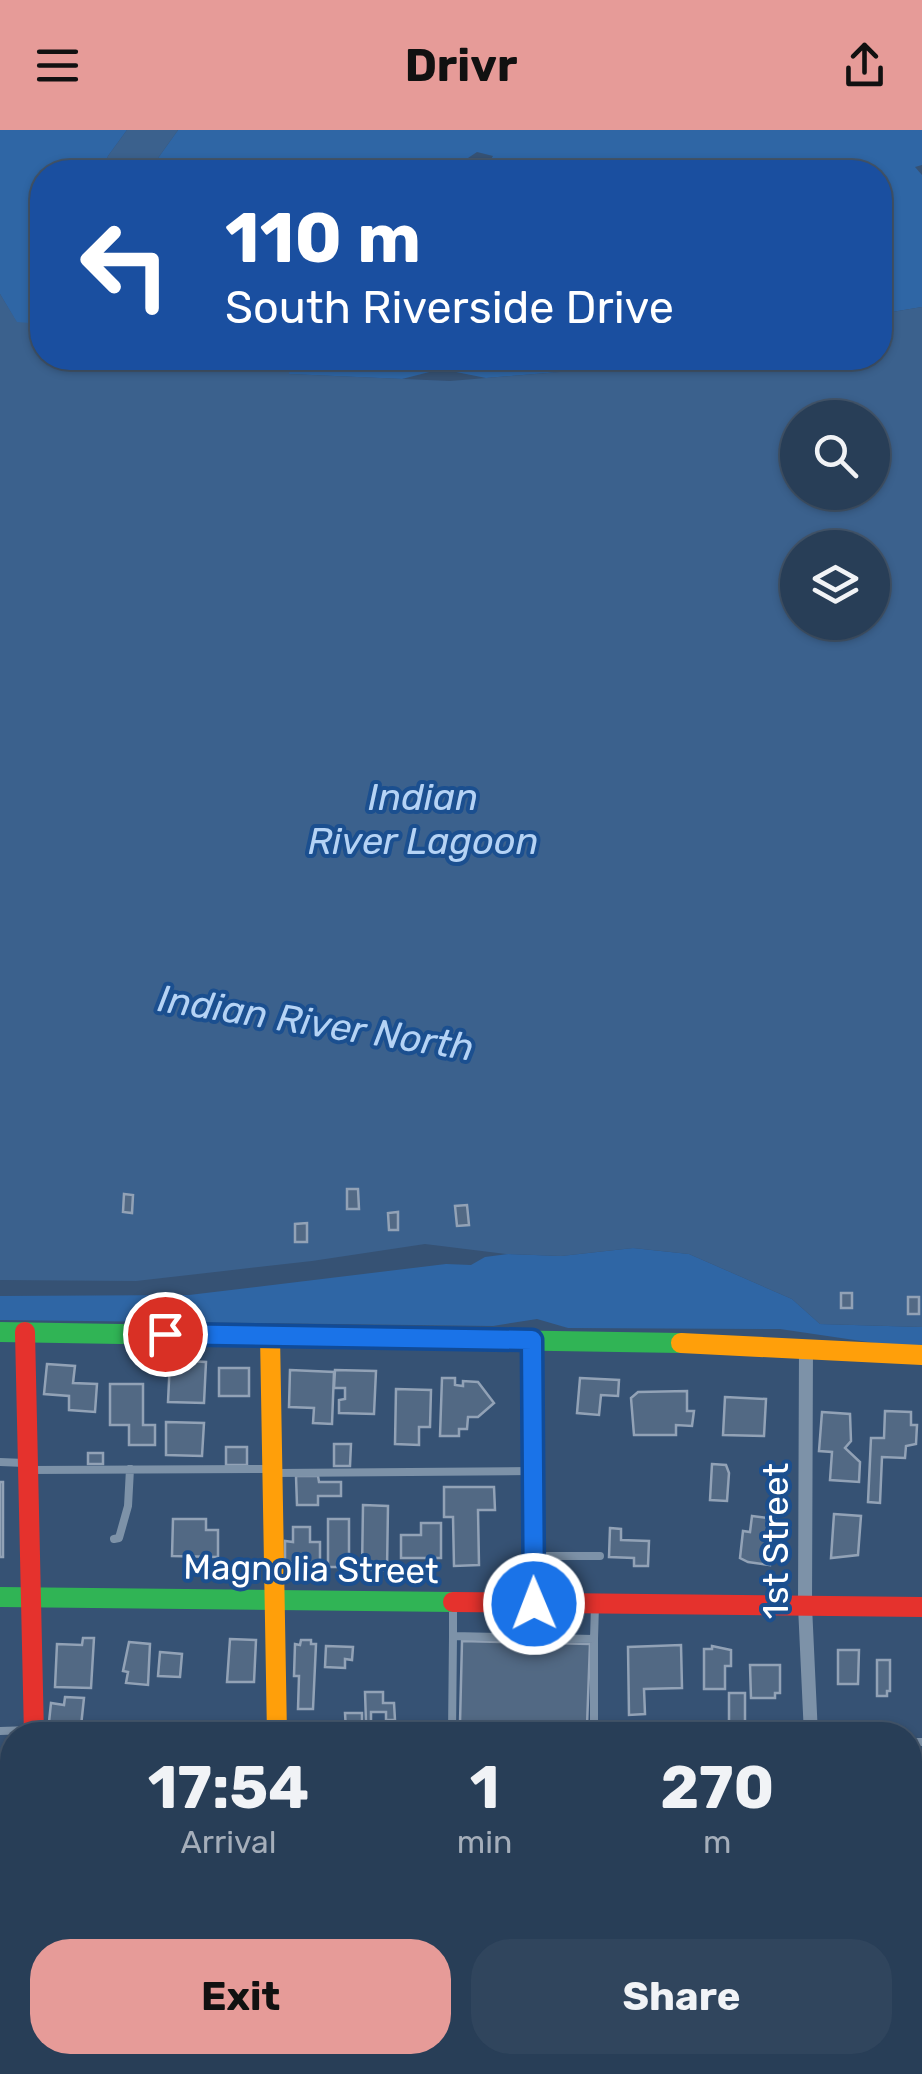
<!DOCTYPE html>
<html lang="en">
<head>
<meta charset="utf-8">
<style>
	:root { --surface:#283e57; --page:#30455d; --text:#f1f3f6; --muted:#a5aeba; --line:#44576d; --accent:#e69b98 }
	body { margin:0; font-family:Rubik,sans-serif; background:var(--page); color:var(--text); height:100vh; display:flex; flex-direction:column; font-size:38px; white-space:nowrap }
	* { box-sizing:border-box; margin:0 }
	p { font-size:32px; color:var(--muted) }
	.icon { flex:none; width:55px; height:55px; fill:none; stroke:currentColor; stroke-width:2; stroke-linecap:round; stroke-linejoin:round }
	.map { position:relative; flex:1; overflow:hidden }
	.details { position:absolute; left:0px; top:1592px; width:922px; height:352px; display:flex; flex-direction:column; background:var(--surface); border-radius:40px 40px 0 0; box-shadow:0 2px 8px #0004,0 0 0 2px var(--line) }
	.details>* { flex:none }
	.hud { position:absolute; left:30px; top:30px; width:862px; height:210px; border-radius:40px; box-shadow:0 2px 8px #0004,0 0 0 2px var(--line); background:#1a4fa0; color:#fff; overflow:hidden }
	.fabs { position:absolute; left:780px; top:270px; display:grid; gap:20px }
	.fabs a { display:grid; place-items:center; width:110px; height:110px; border-radius:50%; background:var(--surface); box-shadow:0 2px 8px #0004,0 0 0 2px var(--line); font-size:50px }
	.pin { position:absolute; display:grid; place-items:center; width:85px; height:85px; color:#fff; margin:-42px; border:5px solid #fff; border-radius:50%; box-shadow:0 2px 10px #0007 }
	.me { position:absolute; width:110px; margin:-55px; rotate:359deg; stroke-linejoin:round; filter:drop-shadow(0 0 8px #0008) }
	.turn { display:flex; align-items:center; gap:35px; height:210px; padding:0 30px; font-size:45px }
	.turn .icon { width:130px; height:130px; stroke-width:2.5 }
	.turn b { display:block; font-size:70px; line-height:85px }
	.eta { display:flex; justify-content:space-evenly; align-items:center; height:170px; text-align:center }
	.eta b { font-size:60px; font-weight:700; line-height:70px }
	.button { display:flex; gap:20px; margin-top:auto; padding:20px 30px }
	.button a { flex:1; height:115px; border-radius:40px; background:var(--accent); color:#111; font-size:40px; font-weight:700; line-height:115px; text-align:center }
	.button a+a { background:var(--page); color:var(--text) }
	header { display:flex; justify-content:space-between; align-items:center; height:130px; padding:0 30px; background:var(--accent); color:#111; font-size:45px; font-weight:700 }
	.map>svg:first-child { display:block }
	.green { fill:#2f66a5 }
	.water { fill:#3b618d; fill-rule:evenodd }
	.building { fill:#526984; stroke:#92a2b6; stroke-width:2.5 }
	.lines { fill:none; stroke-linecap:round; stroke-linejoin:round }
	.lane { stroke:#7d92a8; stroke-width:8 }
	.street { stroke:#7d92a8; stroke-width:14 }
	.fast { stroke:#30b455; stroke-width:20 }
	.slow { stroke:#ff9f0a; stroke-width:20 }
	.jam { stroke:#e5322d; stroke-width:20 }
	.route-casing { stroke:#114b97; stroke-width:25 }
	.route { stroke:#1a73e8; stroke-width:18 }
	.labels { text-anchor:middle; stroke-width:8; stroke-linejoin:round; paint-order:stroke }
	.street-label { font-size:35px; fill:#fff; stroke:#1b4f8f }
	.water-label { font-size:38px; font-style:italic; fill:#b5d3f5; stroke:#1b4f8f }
</style>
</head>
<body>
<header><svg class="icon" aria-label="menu" viewBox="0 0 24 24"><path d="M4 6h16M4 12h16M4 18h16"/></svg>Drivr<svg class="icon" aria-label="share" viewBox="0 0 24 24"><path d="M12 15V3M7 8l5-5 5 5M5 13v7h14v-7"/></svg></header>
<div class="map">
<svg width="922" height="1944" viewBox="0 0 922 1944">
	<rect width="100%" height="100%" fill="#365274"/>
	<path class="green" d="M 0,0 L 127,0 L 108,26 L 103,42 L 42,42 L 42,195 L 17,193 L 0,164 Z
		M 178,0 L 922,0 L 922,35 L 915,37 L 922,45 L 922,177 L 880,184 L 880,42 L 483,42 L 493,26 L 477,22 L 456,36 L 428,42 L 148,42 Z
		M 290,228 L 694,228 L 670,233 L 486,248 L 441,239 L 402,249 L 288,244 Z
		M 633,1118 L 689,1124 L 792,1169 L 820,1194 L 922,1197 L 922,1220 L 780,1199 L 568,1198 L 537,1189 L 493,1196 L 0,1190 L 0,1166 L 189,1165 L 446,1134 L 471,1135 L 485,1127 L 508,1124 L 561,1126 Z"/>
	<path class="water" d="M 127,0 L 178,0 L 148,42 L 103,42 L 108,26 Z
		M 0,164 L 17,192 L 42,194 L 42,228 L 290,228 L 289,244 L 450,251 L 670,233 L 694,228 L 880,228 L 880,184 L 922,177 L 922,1197 L 820,1194 L 792,1169 L 689,1124 L 633,1118 L 561,1126 L 506,1124 L 425,1114 L 312,1131 L 136,1151 L 0,1150 ZM 798,288 L 872,288 L 872,362 L 798,362 ZM 798,418 L 872,418 L 872,492 L 798,492 Z"/>
	<path class="building" d="M 347,1059 L 358,1059 L 359,1079 L 347,1079 Z
		M 124,1064 L 133,1065 L 132,1083 L 123,1082 Z
		M 467,1075 L 469,1095 L 457,1096 L 455,1076 Z
		M 398,1082 L 398,1100 L 389,1100 L 388,1083 Z
		M 307,1093 L 307,1112 L 295,1112 L 295,1094 Z
		M 841,1163 L 852,1163 L 852,1178 L 841,1178 Z
		M 908,1167 L 919,1167 L 919,1184 L 908,1184 Z
		M 170,1230 L 206,1232 L 204,1273 L 168,1272 Z
		M 47,1234 L 75,1236 L 73,1253 L 97,1254 L 95,1282 L 69,1280 L 69,1266 L 44,1264 Z
		M 219,1238 L 249,1238 L 249,1266 L 219,1266 Z
		M 290,1240 L 334,1242 L 332,1294 L 313,1293 L 314,1278 L 289,1277 Z
		M 335,1240 L 376,1241 L 374,1284 L 339,1283 L 339,1270 L 345,1269 L 345,1258 L 334,1258 Z
		M 442,1248 L 455,1248 L 455,1255 L 463,1256 L 463,1251 L 478,1252 L 494,1273 L 478,1287 L 468,1287 L 467,1299 L 459,1299 L 459,1306 L 440,1306 Z
		M 580,1248 L 619,1250 L 618,1266 L 601,1265 L 599,1285 L 577,1283 Z
		M 110,1254 L 143,1254 L 143,1295 L 155,1295 L 155,1315 L 129,1315 L 129,1295 L 110,1295 Z
		M 396,1259 L 431,1260 L 430,1297 L 419,1297 L 419,1315 L 395,1314 Z
		M 687,1261 L 687,1281 L 694,1281 L 692,1296 L 676,1295 L 676,1305 L 634,1305 L 631,1268 L 638,1262 Z
		M 725,1267 L 766,1269 L 764,1306 L 723,1305 Z
		M 885,1281 L 911,1282 L 911,1295 L 917,1295 L 916,1314 L 906,1316 L 905,1328 L 882,1327 L 880,1373 L 868,1372 L 871,1308 L 884,1308 Z
		M 822,1282 L 850,1284 L 851,1311 L 845,1318 L 860,1332 L 859,1352 L 830,1350 L 832,1322 L 819,1321 Z
		M 166,1292 L 204,1293 L 202,1326 L 166,1325 Z
		M 334,1314 L 351,1314 L 350,1336 L 334,1336 Z
		M 226,1317 L 247,1317 L 247,1335 L 226,1335 Z
		M 88,1323 L 103,1323 L 103,1334 L 88,1334 Z
		M 712,1334 L 726,1335 L 729,1343 L 727,1371 L 710,1370 Z
		M 296,1346 L 318,1346 L 319,1352 L 341,1352 L 341,1366 L 318,1366 L 318,1375 L 297,1375 Z
		M 0,1352 L 3,1352 L 3,1427 L 0,1427 Z
		M 444,1357 L 494,1357 L 495,1380 L 478,1380 L 479,1435 L 454,1436 L 453,1387 L 444,1387 Z
		M 363,1375 L 388,1376 L 387,1440 L 362,1440 Z
		M 834,1384 L 861,1386 L 858,1425 L 831,1428 Z
		M 752,1386 L 775,1389 L 770,1435 L 748,1432 L 740,1428 L 743,1401 L 750,1402 Z
		M 173,1389 L 206,1389 L 206,1400 L 218,1400 L 218,1427 L 172,1426 Z
		M 328,1389 L 349,1389 L 349,1437 L 328,1437 Z
		M 421,1393 L 441,1393 L 441,1428 L 401,1428 L 401,1405 L 421,1405 Z
		M 293,1397 L 310,1397 L 310,1412 L 320,1412 L 320,1433 L 285,1432 L 285,1411 L 293,1412 Z
		M 610,1398 L 621,1399 L 621,1410 L 649,1411 L 648,1436 L 634,1436 L 634,1428 L 609,1427 Z
		M 83,1508 L 94,1508 L 91,1558 L 55,1557 L 57,1514 L 82,1515 Z
		M 230,1509 L 256,1510 L 254,1552 L 227,1552 Z
		M 301,1510 L 311,1510 L 311,1514 L 316,1514 L 313,1579 L 298,1579 L 299,1546 L 294,1546 L 295,1514 L 300,1515 Z
		M 462,1511 L 590,1514 L 587,1596 L 460,1593 Z
		M 129,1512 L 150,1514 L 148,1555 L 126,1553 L 128,1542 L 123,1541 Z
		M 681,1515 L 682,1558 L 644,1559 L 645,1584 L 629,1585 L 628,1517 Z
		M 326,1516 L 353,1517 L 352,1530 L 345,1529 L 345,1538 L 325,1537 Z
		M 712,1516 L 731,1520 L 731,1536 L 725,1536 L 725,1559 L 704,1559 L 704,1519 L 712,1519 Z
		M 838,1520 L 859,1520 L 858,1554 L 838,1554 Z
		M 160,1522 L 182,1524 L 180,1547 L 158,1546 Z
		M 877,1530 L 890,1530 L 890,1561 L 887,1561 L 887,1566 L 877,1566 Z
		M 750,1535 L 780,1535 L 780,1563 L 775,1563 L 775,1568 L 751,1568 Z
		M 365,1562 L 383,1562 L 383,1573 L 394,1573 L 395,1590 L 386,1590 L 386,1582 L 371,1582 L 371,1591 L 366,1592 Z
		M 729,1563 L 745,1563 L 745,1594 L 729,1594 Z
		M 65,1567 L 84,1568 L 81,1596 L 49,1592 L 51,1573 L 64,1575 Z
		M 345,1583 L 362,1583 L 362,1601 L 346,1601 Z
		M 910,1661 L 922,1661 L 922,1709 L 910,1709 Z
		M 0,1778 L 12,1778 L 12,1913 L 0,1913 Z
		M 918,1783 L 922,1783 L 922,1820 L 915,1820 Z
		M 910,1854 L 922,1854 L 922,1872 L 910,1872 Z
		M 13,1932 L 98,1932 L 98,1944 L 13,1944 Z
		M 324,1932 L 405,1932 L 419,1934 L 418,1944 L 324,1944 Z
		M 448,1932 L 525,1932 L 525,1944 L 448,1944 Z
		M 592,1932 L 640,1932 L 640,1944 L 592,1944 Z
		M 661,1932 L 684,1934 L 683,1944 L 660,1944 Z
		M 730,1932 L 747,1932 L 749,1944 L 730,1944 Z
		M 848,1932 L 871,1932 L 871,1944 L 848,1944 Z
		M 769,1933 L 797,1933 L 797,1944 L 769,1944 Z"/>
	<g class="lines">
		<path class="lane" d="M 0,1332 L 25,1333
			M 29,1340 L 269,1339
			M 276,1343 L 532,1341
			M 114,1409 L 119,1408 L 128,1376 L 130,1339
			M 534,1426 L 600,1426
			M 453,1473 L 453,1506 L 594,1509 L 595,1475
			M 453,1506 L 452,1603 L 594,1603 L 594,1509
			M 0,1601 L 30,1600
			M 910,1612 L 922,1612
			M 910,1879 L 922,1879
			M 437,1944 L 438,1932"/>
		<path class="street" d="M 532,1210 L 534,1474
			M 806,1217 L 805,1476 L 811,1605
			M 0,1738 L 12,1738
			M 910,1746 L 922,1746
			M 287,1932 L 288,1944
			M 820,1932 L 820,1944
			M 541,1944 L 541,1932"/>
		<path class="fast" d="M 0,1202 L 681,1213
			M 0,1467 L 453,1472"/>
		<path class="slow" d="M 270,1205 L 277,1605
			M 681,1213 L 922,1225"/>
		<path class="jam" d="M 25,1202 L 34,1605
			M 453,1472 L 922,1477"/>
	</g>
	<g class="lines">
		<g class="route-casing">
			<path id="route" d="M 165,1204 L 532,1210 L 534,1474"/>
		</g>
		<use href="#route" class="route"/>
	</g>
	<g class="labels">
		<g class="street-label">
			<text transform="translate(776 1411) rotate(-90)" y="12">1st Street</text>
			<text transform="translate(311 1439) rotate(1)" y="12">Magnolia Street</text>
		</g>
		<g class="water-label">
			<text x="423" y="680">Indian<tspan x="423" dy="44">River Lagoon</tspan></text>
			<text transform="translate(316 893) rotate(9)" y="13">Indian River North</text>
		</g>
	</g>
</svg>
<div class="fabs">
<a><svg class="icon" aria-label="search" viewBox="0 0 24 24"><circle cx="10" cy="10" r="6"/><path d="M15 15l6 6"/></svg></a>
<a><svg class="icon" aria-label="layers" viewBox="0 0 24 24"><path d="M12 4l9 5-9 5-9-5zM3 14l9 5 9-5"/></svg></a>
</div>
<div class="pin" style="left:165px;top:1204px;background:#d93025"><svg class="icon" aria-label="arrive" viewBox="0 0 24 24"><path d="M6 21V4h12l-3 4 3 4H6"/></svg></div>
<svg class="me" style="left:534px;top:1474px" viewBox="-20 -20 40 40"><circle r="17" fill="#1a73e8" stroke="#fff" stroke-width="3"/><path d="M0-11L8 9 0 5-8 9z" fill="#fff"/></svg>
<div class="hud">
<div class="turn"><svg class="icon" aria-label="left" viewBox="0 0 24 24"><path d="M17 20v-9H6M10 6l-5 5 5 5"/></svg><div><b>110 m</b>South Riverside Drive</div></div>
</div>
<section class="details">
<div class="eta">
<div><b>17:54</b><p>Arrival</p></div>
<div><b>1</b><p>min</p></div>
<div><b>270</b><p>m</p></div>
</div>
<div class="button"><a>Exit</a><a>Share</a></div>
</section>
</div>
</body>
</html>
